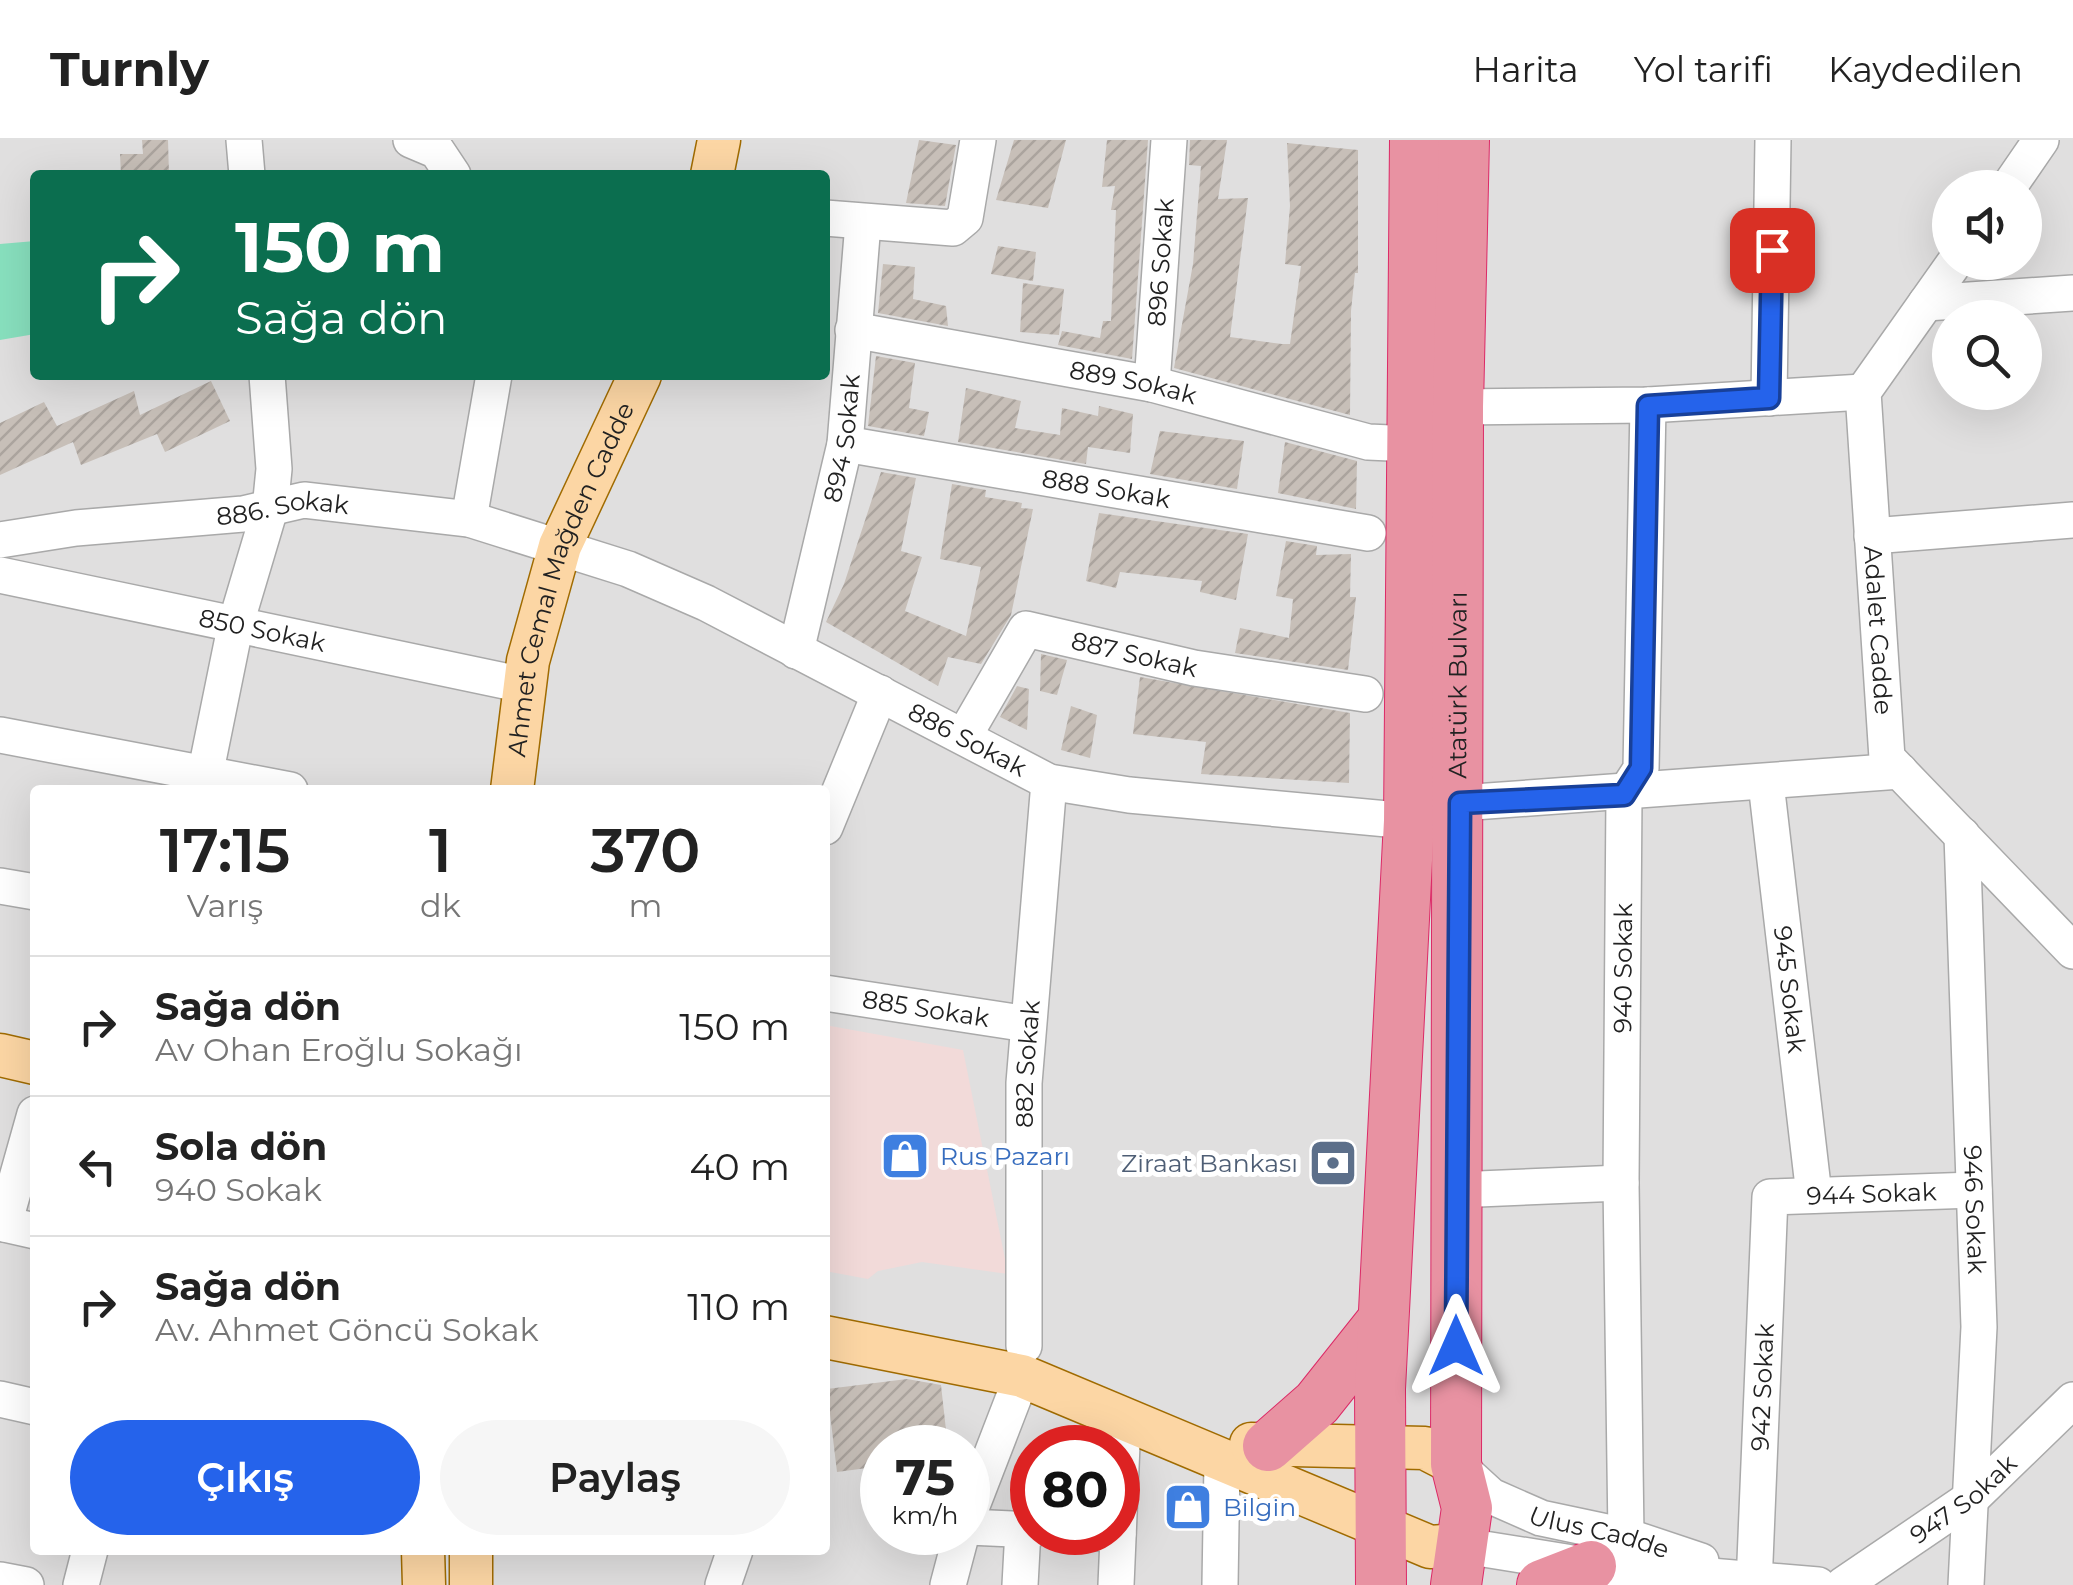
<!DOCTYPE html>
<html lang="tr">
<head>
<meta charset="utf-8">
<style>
	:root { --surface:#fff; --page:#f6f6f6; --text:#222; --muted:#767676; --line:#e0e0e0; --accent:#2563eb }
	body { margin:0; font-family:Montserrat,sans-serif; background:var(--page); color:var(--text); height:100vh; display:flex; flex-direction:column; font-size:38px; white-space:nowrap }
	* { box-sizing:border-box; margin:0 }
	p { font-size:32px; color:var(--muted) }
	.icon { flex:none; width:55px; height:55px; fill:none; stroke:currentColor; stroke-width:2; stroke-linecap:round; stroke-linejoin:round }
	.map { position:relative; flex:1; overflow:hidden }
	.side { position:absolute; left:30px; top:645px; width:800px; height:770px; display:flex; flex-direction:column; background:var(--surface); border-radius:10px; box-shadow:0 10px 40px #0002 }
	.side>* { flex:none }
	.guide { position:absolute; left:30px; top:30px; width:800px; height:210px; border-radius:10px; box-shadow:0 10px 40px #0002; background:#0b6e4f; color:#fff; overflow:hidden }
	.buttons { position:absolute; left:1932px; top:30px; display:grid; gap:20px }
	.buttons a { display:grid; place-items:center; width:110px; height:110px; border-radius:50%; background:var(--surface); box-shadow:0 10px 40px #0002; font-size:50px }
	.speed { position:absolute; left:860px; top:1285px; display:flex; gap:20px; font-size:50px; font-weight:700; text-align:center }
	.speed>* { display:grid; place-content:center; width:130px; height:130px; border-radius:50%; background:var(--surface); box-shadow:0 10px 40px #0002; line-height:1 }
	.speed small { font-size:25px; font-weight:400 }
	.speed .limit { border:15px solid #d22; background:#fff; color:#111 }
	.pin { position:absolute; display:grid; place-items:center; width:85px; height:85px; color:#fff; margin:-42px; border-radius:20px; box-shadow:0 5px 15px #0006 }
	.me { position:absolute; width:110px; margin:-55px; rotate:0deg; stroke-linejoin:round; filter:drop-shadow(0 0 8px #0008) }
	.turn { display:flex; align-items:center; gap:35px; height:210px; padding:0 40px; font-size:45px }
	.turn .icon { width:130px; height:130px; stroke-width:2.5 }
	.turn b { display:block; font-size:70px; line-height:85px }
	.eta { display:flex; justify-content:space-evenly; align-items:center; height:170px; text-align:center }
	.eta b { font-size:60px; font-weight:600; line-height:70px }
	.primary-button { display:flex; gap:20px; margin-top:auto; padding:20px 40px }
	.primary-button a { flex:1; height:115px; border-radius:60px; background:var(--accent); color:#fff; font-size:40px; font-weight:600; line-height:115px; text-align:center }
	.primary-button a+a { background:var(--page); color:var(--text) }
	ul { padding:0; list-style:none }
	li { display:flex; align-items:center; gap:30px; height:140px; padding:0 40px; border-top:2px solid var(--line) }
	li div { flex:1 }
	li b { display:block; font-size:38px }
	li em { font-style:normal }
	header { display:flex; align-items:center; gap:60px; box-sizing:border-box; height:140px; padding:0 50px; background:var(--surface); border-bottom:2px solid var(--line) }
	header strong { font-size:48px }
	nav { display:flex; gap:55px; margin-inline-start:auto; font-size:35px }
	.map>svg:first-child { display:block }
	.residential { fill:#e0dfdf; fill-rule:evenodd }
	.commercial { fill:#f2dad9 }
	.pitch { fill:#88e0be }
	.building { fill:url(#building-hatch) }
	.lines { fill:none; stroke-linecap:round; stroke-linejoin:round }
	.minor-casing { stroke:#a9a9a9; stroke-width:38 }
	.major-casing { stroke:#a06b00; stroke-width:45 }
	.highway-casing { stroke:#dc2a67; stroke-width:52 }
	.minor { stroke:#fff; stroke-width:35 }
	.major { stroke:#fcd6a4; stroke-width:42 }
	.highway { stroke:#e892a2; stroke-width:50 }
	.route-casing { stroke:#184099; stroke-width:25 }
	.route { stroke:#2563eb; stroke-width:18 }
	.labels { text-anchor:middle; stroke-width:10; stroke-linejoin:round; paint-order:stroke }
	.street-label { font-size:25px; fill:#222; stroke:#fff }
	.shop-label { font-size:25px; fill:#366cbe; stroke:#fff; text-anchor:start }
	.service-label { font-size:25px; fill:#4e5e75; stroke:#fff; text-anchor:end }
</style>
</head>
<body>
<header>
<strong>Turnly</strong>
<nav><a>Harita</a><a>Yol tarifi</a><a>Kaydedilen</a></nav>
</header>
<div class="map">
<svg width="2073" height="1445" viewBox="0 0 2073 1445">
	<defs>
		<pattern id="building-hatch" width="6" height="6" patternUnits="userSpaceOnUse" patternTransform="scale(2.5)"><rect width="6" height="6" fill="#c7bfb8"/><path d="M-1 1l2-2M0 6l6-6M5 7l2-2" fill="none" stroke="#aba49e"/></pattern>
	</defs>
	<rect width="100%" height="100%" fill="#f2efe9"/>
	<path class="residential" d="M 0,0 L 2073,0 L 2073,1445 L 0,1445 ZM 35,35 L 825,35 L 825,235 L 35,235 ZM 1950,48 L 2025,48 L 2025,122 L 1950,122 ZM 1950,178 L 2025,178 L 2025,252 L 1950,252 ZM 35,650 L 825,650 L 825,1410 L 35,1410 ZM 882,1308 L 968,1308 L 968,1392 L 882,1392 ZM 1032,1308 L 1118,1308 L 1118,1392 L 1032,1392 Z"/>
	<path class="commercial" d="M 825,885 L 963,910 L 1008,1134 L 922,1122 L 878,1131 L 868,1139 L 825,1131 Z"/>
	<path class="pitch" d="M 35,101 L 35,194 L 0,200 L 0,104 Z"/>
	<path class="building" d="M 142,0 L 168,0 L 169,35 L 121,35 L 120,14 L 143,14 Z
		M 919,0 L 956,5 L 945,66 L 906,63 Z
		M 1014,0 L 1066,0 L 1048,68 L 996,60 Z
		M 1107,0 L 1148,0 L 1132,219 L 1058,205 L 1062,191 L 1100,198 L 1103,181 L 1111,181 L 1116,70 L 1111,70 L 1115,46 L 1102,47 Z
		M 1190,0 L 1227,0 L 1218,59 L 1248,58 L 1230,197 L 1282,204 L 1290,204 L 1301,126 L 1285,124 L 1290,66 L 1287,3 L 1358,10 L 1358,133 L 1355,133 L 1351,171 L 1350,275 L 1174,228 L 1193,124 L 1201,26 L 1189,25 Z
		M 998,106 L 1036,112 L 1033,141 L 991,134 Z
		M 883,124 L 915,127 L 913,159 L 946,166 L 948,186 L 878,173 Z
		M 1023,143 L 1064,149 L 1059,195 L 1020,192 Z
		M 876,216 L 915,223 L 909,268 L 929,272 L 924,296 L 868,286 Z
		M 211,241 L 230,281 L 165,312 L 157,294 L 81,325 L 73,302 L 0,335 L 0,283 L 44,262 L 57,286 L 134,251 L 140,275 Z
		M 966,248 L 1021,261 L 1015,288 L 1060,295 L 1062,268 L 1098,276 L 1099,266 L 1133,274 L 1130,313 L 1088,307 L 1086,324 L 958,302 Z
		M 1160,291 L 1244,301 L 1237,349 L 1150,334 Z
		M 1285,302 L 1357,321 L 1356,369 L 1278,353 Z
		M 881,332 L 916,338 L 901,411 L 922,417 L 905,471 L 966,496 L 981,427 L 940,419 L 952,344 L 986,350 L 985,357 L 1022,363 L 1021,368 L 1033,369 L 1011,475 L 981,524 L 948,517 L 938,546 L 826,482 L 844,444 Z
		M 1099,373 L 1248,394 L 1236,460 L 1200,452 L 1202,441 L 1120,432 L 1116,448 L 1086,441 Z
		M 1286,401 L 1317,406 L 1316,415 L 1351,414 L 1350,457 L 1356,457 L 1348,530 L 1235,513 L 1240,488 L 1289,498 L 1293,459 L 1276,456 Z
		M 1041,514 L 1067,520 L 1057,555 L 1040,551 Z
		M 1140,537 L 1350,573 L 1349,643 L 1201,634 L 1206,602 L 1133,594 Z
		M 1017,546 L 1029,549 L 1027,590 L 1000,577 Z
		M 1071,566 L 1097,575 L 1090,618 L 1061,610 Z
		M 907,1239 L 941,1245 L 948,1308 L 882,1308 L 882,1326 L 837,1332 L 827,1249 Z"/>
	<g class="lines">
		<g class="minor-casing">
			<g id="minor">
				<path d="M 244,0 L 247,35"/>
				<path d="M 411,0 L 437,11 L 453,35"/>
				<path d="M 2008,48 L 2041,0"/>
				<path d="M 825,78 L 953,88 L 965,78 L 978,0"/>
				<path id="s1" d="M 1955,122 L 1863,252 L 1887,618 L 2073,811"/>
				<path d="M 1926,163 L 2073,153"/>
				<path id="s2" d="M 853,190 L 1152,244 L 1368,302 L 1413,304"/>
				<path id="s3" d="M 1152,244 L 1169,0"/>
				<path d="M 1769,258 L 1773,0"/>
				<path d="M 1458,267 L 1648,265 L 1863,252"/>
				<path id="s4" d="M 845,304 L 1368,393"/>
				<path d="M 469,379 L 494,235"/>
				<path d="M 1872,396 L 2073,380"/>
				<path id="s5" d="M 0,400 L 76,388 L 243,374 L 304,360 L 469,379 L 628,429 L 706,463 L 1049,642 L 1129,655 L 1409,681"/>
				<path id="s6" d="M 0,435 L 524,545"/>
				<path id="s7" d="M 796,511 L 845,304 L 863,83"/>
				<path d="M 0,595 L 290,650"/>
				<path id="s8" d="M 964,596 L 1026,489 L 1194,528 L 1365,554"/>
				<path id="s9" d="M 1766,643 L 1814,1055"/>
				<path d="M 202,650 L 236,483 L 270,369 L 274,329 L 267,235"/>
				<path d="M 1460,663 L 1900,631"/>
				<path d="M 825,687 L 880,553"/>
				<path id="s10" d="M 1962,695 L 1979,1187 L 1966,1445"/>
				<path d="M 0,746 L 35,752"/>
				<path id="s11" d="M 825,853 L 1028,884"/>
				<path d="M 1455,1050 L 1621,1043"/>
				<path d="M 0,1083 L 35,1091"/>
				<path d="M 4,1084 L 35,974"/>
				<path id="s12" d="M 1024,1206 L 1024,943 L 1049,642"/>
				<path d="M 0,1259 L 35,1267"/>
				<path id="s13" d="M 1456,1324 L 1491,1356 L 1541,1378 L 1626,1396 L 1701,1421"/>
				<path d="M 968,1376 L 1022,1236"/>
				<path d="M 968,1387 L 1032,1390"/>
				<path d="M 1082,1392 L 1118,1394"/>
				<path id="s14" d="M 1626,1396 L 1621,1043 L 1624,655 L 1641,629 L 1648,265"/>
				<path d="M 1459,1405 L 1591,1426 L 1818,1445"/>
				<path d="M 0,1440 L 26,1445"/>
				<path d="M 81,1445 L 90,1410"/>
				<path d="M 723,1445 L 735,1410"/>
				<path d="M 948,1445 L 962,1392"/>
				<path d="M 1020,1445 L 1023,1390"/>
				<path d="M 1116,1445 L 1123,1281"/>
				<path d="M 1220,1445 L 1222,1323"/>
				<path id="s15" d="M 1754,1445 L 1770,1057 L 1974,1050"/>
				<path id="s16" d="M 1843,1445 L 1974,1356 L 2073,1260"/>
			</g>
		</g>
		<g class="major-casing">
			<g id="major">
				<path d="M 712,35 L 719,0"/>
				<path id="s17" d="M 512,650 L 528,521 L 560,406 L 640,235"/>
				<path d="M 0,915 L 35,923"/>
				<path d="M 825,1197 L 1022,1236 L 1430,1407 L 1459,1405"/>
				<path d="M 1251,1304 L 1425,1308 L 1456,1324"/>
				<path d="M 423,1410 L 424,1445"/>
				<path d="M 471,1410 L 471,1445"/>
			</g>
		</g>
		<g class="highway-casing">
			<g id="highway">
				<path d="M 1268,1306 L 1317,1263 L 1383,1180"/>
				<path d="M 1381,1445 L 1380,1249 L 1409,681 L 1415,0"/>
				<path id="s18" d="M 1456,1445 L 1467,1368 L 1456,1324 L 1458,267 L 1464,0"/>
				<path d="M 1542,1445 L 1591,1426"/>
			</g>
		</g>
		<use href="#minor" class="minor"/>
		<use href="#major" class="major"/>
		<use href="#highway" class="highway"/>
	</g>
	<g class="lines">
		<g class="route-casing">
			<path id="route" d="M 1456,1206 L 1460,663 L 1624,655 L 1641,628 L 1648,266 L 1769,258 L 1772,110"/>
		</g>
		<use href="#route" class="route"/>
	</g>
	<defs>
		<g id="shop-square" transform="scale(2.5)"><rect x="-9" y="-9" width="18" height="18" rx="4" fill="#3f7fe0" stroke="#fff"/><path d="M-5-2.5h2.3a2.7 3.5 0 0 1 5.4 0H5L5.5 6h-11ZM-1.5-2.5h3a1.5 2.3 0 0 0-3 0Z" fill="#fff"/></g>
		<g id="bank-square" transform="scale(2.5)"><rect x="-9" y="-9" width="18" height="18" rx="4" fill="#5c6f8a" stroke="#fff"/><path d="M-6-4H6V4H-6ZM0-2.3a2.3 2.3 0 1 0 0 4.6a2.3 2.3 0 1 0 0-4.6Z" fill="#fff"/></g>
	</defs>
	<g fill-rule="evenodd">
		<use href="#shop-square" x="905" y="1016"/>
		<use href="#bank-square" x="1333" y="1023"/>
		<use href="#shop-square" x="1188" y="1367"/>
	</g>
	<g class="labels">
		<g class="street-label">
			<text dy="9" stroke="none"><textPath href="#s3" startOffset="122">896 Sokak</textPath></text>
			<text dy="9" stroke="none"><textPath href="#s2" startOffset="285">889 Sokak</textPath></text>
			<text dy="9" stroke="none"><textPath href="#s7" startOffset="218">894 Sokak</textPath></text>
			<text dy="9" stroke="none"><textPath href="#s4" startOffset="265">888 Sokak</textPath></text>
			<text dy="9" stroke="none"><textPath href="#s5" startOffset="285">886. Sokak</textPath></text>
			<text dy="9" stroke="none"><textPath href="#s17" startOffset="220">Ahmet Cemal Mağden Cadde</textPath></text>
			<text dy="9" stroke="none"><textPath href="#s6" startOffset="268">850 Sokak</textPath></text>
			<text dy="9" stroke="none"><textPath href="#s1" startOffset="398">Adalet Cadde</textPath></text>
			<text dy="9" stroke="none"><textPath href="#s8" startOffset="235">887 Sokak</textPath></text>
			<text dy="9" stroke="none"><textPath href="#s18" startOffset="902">Atatürk Bulvarı</textPath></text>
			<text dy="9" stroke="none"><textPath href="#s5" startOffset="1020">886 Sokak</textPath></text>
			<text dy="9" stroke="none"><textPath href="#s14" startOffset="568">940 Sokak</textPath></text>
			<text dy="9" stroke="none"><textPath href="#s9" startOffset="208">945 Sokak</textPath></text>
			<text dy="9" stroke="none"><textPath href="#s11" startOffset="102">885 Sokak</textPath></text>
			<text dy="9" stroke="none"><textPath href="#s12" startOffset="282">882 Sokak</textPath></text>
			<text dy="9" stroke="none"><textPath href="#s15" startOffset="490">944 Sokak</textPath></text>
			<text dy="9" stroke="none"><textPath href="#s10" startOffset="375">946 Sokak</textPath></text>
			<text dy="9" stroke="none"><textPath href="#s15" startOffset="198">942 Sokak</textPath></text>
			<text dy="9" stroke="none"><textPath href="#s16" startOffset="148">947 Sokak</textPath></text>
			<text dy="9" stroke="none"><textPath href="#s13" startOffset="162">Ulus Cadde</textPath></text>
		</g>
		<g class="shop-label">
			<text x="940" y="1025">Rus Pazarı</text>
			<text x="1223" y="1376">Bilgin</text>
		</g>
		<g class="service-label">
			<text x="1298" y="1032">Ziraat Bankası</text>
		</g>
	</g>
</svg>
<div class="buttons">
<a><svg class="icon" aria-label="sound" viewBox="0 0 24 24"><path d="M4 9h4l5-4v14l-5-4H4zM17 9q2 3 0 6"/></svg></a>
<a><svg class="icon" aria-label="search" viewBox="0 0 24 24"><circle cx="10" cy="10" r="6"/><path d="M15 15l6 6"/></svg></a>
</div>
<div class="speed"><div>75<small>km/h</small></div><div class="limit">80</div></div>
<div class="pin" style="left:1772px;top:110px;background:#d93025"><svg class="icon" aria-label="arrive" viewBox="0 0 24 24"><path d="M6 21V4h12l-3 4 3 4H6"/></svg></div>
<svg class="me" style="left:1456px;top:1206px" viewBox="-20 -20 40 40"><path d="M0-17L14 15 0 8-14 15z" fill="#2563eb" stroke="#fff" stroke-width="4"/></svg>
<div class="guide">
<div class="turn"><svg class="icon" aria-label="right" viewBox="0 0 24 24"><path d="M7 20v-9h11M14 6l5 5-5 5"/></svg><div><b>150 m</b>Sağa dön</div></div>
</div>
<section class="side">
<div class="eta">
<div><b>17:15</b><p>Varış</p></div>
<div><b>1</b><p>dk</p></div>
<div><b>370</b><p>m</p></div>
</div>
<ul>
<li><svg class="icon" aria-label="right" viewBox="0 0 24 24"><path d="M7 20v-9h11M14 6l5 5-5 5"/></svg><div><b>Sağa dön</b><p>Av Ohan Eroğlu Sokağı</p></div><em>150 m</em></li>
<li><svg class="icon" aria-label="left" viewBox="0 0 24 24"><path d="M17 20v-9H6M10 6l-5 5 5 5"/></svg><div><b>Sola dön</b><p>940 Sokak</p></div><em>40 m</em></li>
<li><svg class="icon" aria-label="right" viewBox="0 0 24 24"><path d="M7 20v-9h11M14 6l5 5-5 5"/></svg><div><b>Sağa dön</b><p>Av. Ahmet Göncü Sokak</p></div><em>110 m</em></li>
</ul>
<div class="primary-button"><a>Çıkış</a><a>Paylaş</a></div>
</section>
</div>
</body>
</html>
